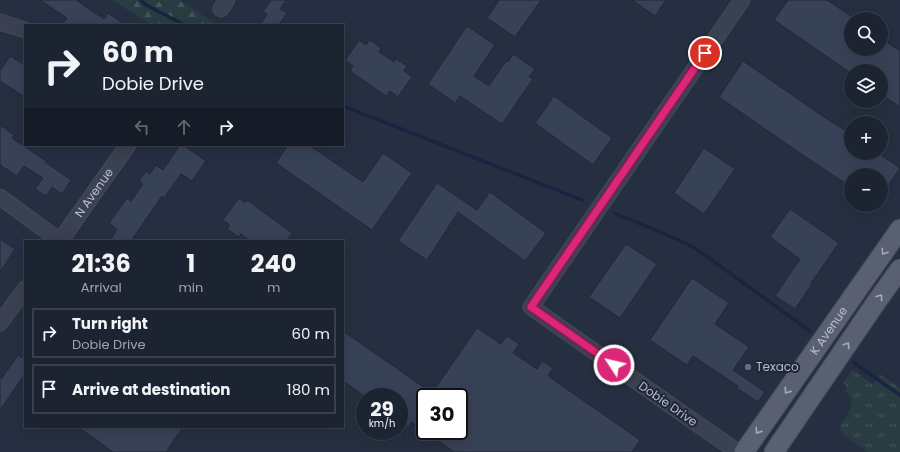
<!DOCTYPE html>
<html lang="en">
<head>
<meta charset="utf-8">
<style>
	:root { --surface:#1c2331; --page:#252b39; --text:#f1f3f6; --muted:#a0a4ab; --line:#3a404d }
	body { margin:0; font-family:Poppins,sans-serif; background:var(--page); color:var(--text); height:100vh; display:flex; flex-direction:column; font-size:15px; white-space:nowrap }
	* { box-sizing:border-box; margin:0 }
	p { font-size:13px; color:var(--muted) }
	.icon { flex:none; width:22px; height:22px; fill:none; stroke:currentColor; stroke-width:2; stroke-linecap:round; stroke-linejoin:round }
	.map { position:relative; flex:1; overflow:hidden }
	.drawer { position:absolute; left:24px; top:240px; width:320px; height:188px; display:flex; flex-direction:column; background:var(--surface); border-radius:0px; box-shadow:0 4px 16px #0002,0 0 0 1px var(--line) }
	.drawer>* { flex:none }
	.hud { position:absolute; left:24px; top:24px; width:320px; height:122px; border-radius:0px; box-shadow:0 4px 16px #0002,0 0 0 1px var(--line); background:#1c2331; color:var(--text); overflow:hidden }
	.buttons { position:absolute; left:844px; top:12px; display:grid; gap:8px }
	.buttons a { display:grid; place-items:center; width:44px; height:44px; border-radius:50%; background:var(--surface); box-shadow:0 4px 16px #0002,0 0 0 1px var(--line); font-size:20px }
	.speed { position:absolute; left:356px; top:388px; display:flex; gap:8px; font-size:20px; font-weight:700; text-align:center }
	.speed>* { display:grid; place-content:center; width:52px; height:52px; border-radius:50%; background:var(--surface); box-shadow:0 4px 16px #0002,0 0 0 1px var(--line); line-height:1 }
	.speed small { font-size:10px; font-weight:400 }
	.speed .limit { border:2px solid #111; border-radius:6px; background:#fff; color:#111 }
	.pin { position:absolute; display:grid; place-items:center; width:34px; height:34px; color:#fff; margin:-17px; border:2px solid #fff; border-radius:50%; box-shadow:0 1px 4px #0007 }
	.me { position:absolute; width:44px; margin:-22px; rotate:305deg; stroke-linejoin:round; filter:drop-shadow(0 0 3px #0008) }
	.turn { display:flex; align-items:center; gap:14px; height:84px; padding:0 12px; font-size:18px }
	.turn .icon { width:52px; height:52px; stroke-width:2.5 }
	.turn b { display:block; font-size:28px; line-height:34px }
	.lanes { display:flex; align-items:center; height:38px; padding:0 12px; background:#0003; justify-content:center; gap:20px; direction:ltr }
	.lanes .off { opacity:.35 }
	.eta { display:flex; justify-content:space-evenly; align-items:center; height:68px; text-align:center }
	.eta b { font-size:24px; font-weight:700; line-height:28px }
	ul { padding:0; list-style:none }
	li { display:flex; align-items:center; gap:12px; height:50px; margin:0 8px 6px; padding:0 4px; border:2px solid var(--line); border-radius:0px }
	li div { flex:1 }
	li b { display:block; font-size:15px }
	li em { font-style:normal }
	.map>svg:first-child { display:block }
	.grass { fill:url(#grass-tufts) }
	.forest { fill:url(#forest-firs) }
	.lines { fill:none; stroke-linecap:round; stroke-linejoin:round }
	.stream { stroke:#182540; stroke-width:3.5 }
	.building { fill:#384257; stroke:#212838; fill-rule:evenodd }
	.minor-casing { stroke:#444a5a; stroke-width:17 }
	.major-casing { stroke:#444a5a; stroke-width:21 }
	.minor { stroke:#3a4151; stroke-width:15 }
	.major { stroke:#586071; stroke-width:19 }
	.oneway { stroke:#a4aab9 }
	.route-casing { stroke:#8e194d; stroke-width:10 }
	.route { stroke:#db2777; stroke-width:7 }
	.service-dot { fill:#5c6f8a; stroke:#1f2636; stroke-width:1.5 }
	.labels { text-anchor:middle; stroke-width:4; stroke-linejoin:round; paint-order:stroke }
	.street-label { font-size:12px; fill:#b7bdcb; stroke:#1f2636 }
	.poi-label { font-size:12px; fill:#b7bdcb; stroke:#1f2636; text-anchor:start }
</style>
</head>
<body>
<div class="map">
<svg width="900" height="452" viewBox="0 0 900 452">
	<defs>
		<pattern id="grass-tufts" width="24" height="20" patternUnits="userSpaceOnUse"><rect width="24" height="20" fill="#283c42"/><path d="M3 7l-1-3M5 7V3M7 7l1-3M15 17l-1-3M17 17v-4M19 17l1-3" fill="none" stroke="#45565c"/></pattern>
		<pattern id="forest-firs" width="22" height="20" patternUnits="userSpaceOnUse"><rect width="22" height="20" fill="#283c42"/><path d="M5 1l3.5 6h-7zM16 11l3.5 6h-7z" fill="#45565c"/></pattern>
	</defs>
	<rect width="100%" height="100%" fill="#262f41"/>
	<path class="grass" d="M 852,370 L 873,384 L 881,375 L 900,388 L 900,452 L 867,452 L 843,434 L 839,428 L 849,412 L 852,401 L 849,395 L 845,390 L 847,387 L 843,383 Z"/>
	<path class="forest" d="M 112,0 L 180,0 L 217,25 L 152,25 Z"/>
	<g class="lines">
		<path class="stream" d="M 141,0 L 146,5 L 185,25
			M 343,106 L 582,200
			M 614,213 L 665,234 L 695,248 L 810,331
			M 854,363 L 900,395"/>
	</g>
	<path class="building" d="M 40,0 L 76,0 L 104,19 L 108,13 L 125,25 L 62,25 L 67,18 Z
		M 271,0 L 286,0 L 280,9 L 287,13 L 279,25 L 260,25 L 267,14 L 263,12 Z
		M 499,0 L 541,0 L 515,37 L 487,18 Z
		M 632,0 L 666,0 L 655,16 Z
		M 788,0 L 827,0 L 855,19 L 851,19 L 851,49 L 881,49 L 881,38 L 900,51 L 900,107 L 881,94 L 881,71 L 848,71 L 774,20 Z
		M 467,26 L 495,45 L 474,76 L 489,86 L 506,61 L 508,62 L 513,54 L 535,69 L 529,77 L 533,79 L 502,124 L 460,96 L 455,103 L 428,84 Z
		M 359,40 L 366,45 L 370,40 L 381,48 L 379,52 L 394,62 L 396,59 L 407,66 L 404,71 L 412,77 L 398,97 L 390,91 L 386,96 L 350,71 L 353,66 L 345,60 Z
		M 10,56 L 25,65 L 25,97 L 0,81 L 0,71 Z
		M 743,61 L 824,117 L 851,134 L 851,153 L 878,153 L 900,168 L 881,196 L 881,175 L 851,175 L 851,187 L 794,149 L 719,97 Z
		M 554,96 L 612,138 L 593,165 L 535,123 Z
		M 0,125 L 14,135 L 12,138 L 46,161 L 45,162 L 71,180 L 62,194 L 52,187 L 46,196 L 35,189 L 43,178 L 24,166 L 17,176 L 0,165 Z
		M 180,145 L 183,145 L 206,161 L 192,181 L 181,174 L 164,198 L 162,196 L 131,241 L 110,241 L 117,229 L 109,223 L 127,198 L 131,201 L 143,184 L 139,181 L 146,171 L 150,174 L 156,165 L 163,170 Z
		M 288,145 L 309,145 L 363,182 L 383,153 L 412,173 L 372,230 L 276,163 Z
		M 704,148 L 735,169 L 704,214 L 674,193 Z
		M 437,183 L 477,210 L 490,192 L 546,233 L 525,261 L 458,212 L 427,260 L 398,241 Z
		M 239,198 L 245,203 L 247,200 L 292,233 L 286,241 L 251,241 L 241,234 L 239,237 L 227,229 L 230,225 L 223,220 Z
		M 790,209 L 839,243 L 811,283 L 812,284 L 795,309 L 775,296 L 800,259 L 770,237 Z
		M 0,239 L 15,249 L 0,272 Z
		M 626,244 L 657,264 L 620,318 L 589,297 Z
		M 692,278 L 729,303 L 715,324 L 749,347 L 733,370 L 765,392 L 758,402 L 737,388 L 738,386 L 693,356 L 687,365 L 650,340 Z
		M 477,328 L 501,344 L 507,336 L 519,344 L 513,353 L 537,369 L 542,361 L 553,368 L 548,376 L 640,440 L 632,452 L 454,452 L 411,422 L 409,427 L 399,420 L 399,397 L 366,397 L 343,381 L 343,331 L 432,393 ZM 425,397 L 459,397 L 459,431 L 425,431 Z
		M 18,355 L 25,359 L 25,374 L 0,410 L 0,378 L 2,378 Z
		M 78,427 L 183,427 L 166,452 L 113,452 Z"/>
	<g class="lines">
		<g class="minor-casing">
			<g id="minor">
				<path d="M 221,9 L 227,0"/>
				<path d="M 0,22 L 25,30"/>
				<path d="M 0,197 L 60,241"/>
				<path id="s1" d="M 60,241 L 128,145"/>
				<path d="M 0,323 L 25,289"/>
				<path d="M 738,452 L 683,414 L 531,307 L 742,0"/>
			</g>
		</g>
		<g class="major-casing">
			<g id="major">
				<path id="s2" d="M 744,452 L 900,229"/>
				<path d="M 774,452 L 877,301 L 900,269"/>
			</g>
		</g>
		<use href="#minor" class="minor"/>
		<use href="#major" class="major"/>
	</g>
	<defs><path id="oneway-chevron" d="M-2-3.5L2.5 0L-2 3.5" fill="none" stroke-width="1.6" stroke-linecap="round" stroke-linejoin="round"/></defs>
	<g class="oneway">
		<use href="#oneway-chevron" transform="translate(884 252) rotate(125)"/>
		<use href="#oneway-chevron" transform="translate(880 297) rotate(-54)"/>
		<use href="#oneway-chevron" transform="translate(847 345) rotate(-56)"/>
		<use href="#oneway-chevron" transform="translate(787 391) rotate(125)"/>
		<use href="#oneway-chevron" transform="translate(758 431) rotate(125)"/>
	</g>
	<g class="lines">
		<g class="route-casing">
			<path id="route" d="M 614,365 L 531,307 L 705,53"/>
		</g>
		<use href="#route" class="route"/>
	</g>
	<circle class="service-dot" cx="748" cy="367" r="4"/>
	<g class="labels">
		<g class="street-label">
			<text dy="4" stroke="none"><textPath href="#s1" startOffset="59">N Avenue</textPath></text>
			<text dy="4" stroke="none"><textPath href="#s2" startOffset="148">K Avenue</textPath></text>
			<text transform="translate(668 404) rotate(35)" y="4">Dobie Drive</text>
		</g>
		<g class="poi-label">
			<text x="756" y="371">Texaco</text>
		</g>
	</g>
</svg>
<div class="buttons">
<a><svg class="icon" aria-label="search" viewBox="0 0 24 24"><circle cx="10" cy="10" r="6"/><path d="M15 15l6 6"/></svg></a>
<a><svg class="icon" aria-label="layers" viewBox="0 0 24 24"><path d="M12 4l9 5-9 5-9-5zM3 14l9 5 9-5"/></svg></a>
<a>+</a>
<a>−</a>
</div>
<div class="speed"><div>29<small>km/h</small></div><div class="limit">30</div></div>
<div class="pin" style="left:705px;top:53px;background:#d93025"><svg class="icon" aria-label="arrive" viewBox="0 0 24 24"><path d="M6 21V4h12l-3 4 3 4H6"/></svg></div>
<svg class="me" style="left:614px;top:365px" viewBox="-20 -20 40 40"><circle r="17" fill="#db2777" stroke="#fff" stroke-width="3"/><path d="M0-11L8 9 0 5-8 9z" fill="#fff"/></svg>
<div class="hud">
<div class="turn"><svg class="icon" aria-label="right" viewBox="0 0 24 24"><path d="M7 20v-9h11M14 6l5 5-5 5"/></svg><div><b>60 m</b>Dobie Drive</div></div>
<div class="lanes"><svg class="icon off" aria-label="left" viewBox="0 0 24 24"><path d="M17 20v-9H6M10 6l-5 5 5 5"/></svg><svg class="icon off" aria-label="ahead" viewBox="0 0 24 24"><path d="M12 20V5M6 11l6-6 6 6"/></svg><svg class="icon" aria-label="right" viewBox="0 0 24 24"><path d="M7 20v-9h11M14 6l5 5-5 5"/></svg></div>
</div>
<section class="drawer">
<div class="eta">
<div><b>21:36</b><p>Arrival</p></div>
<div><b>1</b><p>min</p></div>
<div><b>240</b><p>m</p></div>
</div>
<ul>
<li><svg class="icon" aria-label="right" viewBox="0 0 24 24"><path d="M7 20v-9h11M14 6l5 5-5 5"/></svg><div><b>Turn right</b><p>Dobie Drive</p></div><em>60 m</em></li>
<li><svg class="icon" aria-label="arrive" viewBox="0 0 24 24"><path d="M6 21V4h12l-3 4 3 4H6"/></svg><div><b>Arrive at destination</b></div><em>180 m</em></li>
</ul>
</section>
</div>
</body>
</html>
